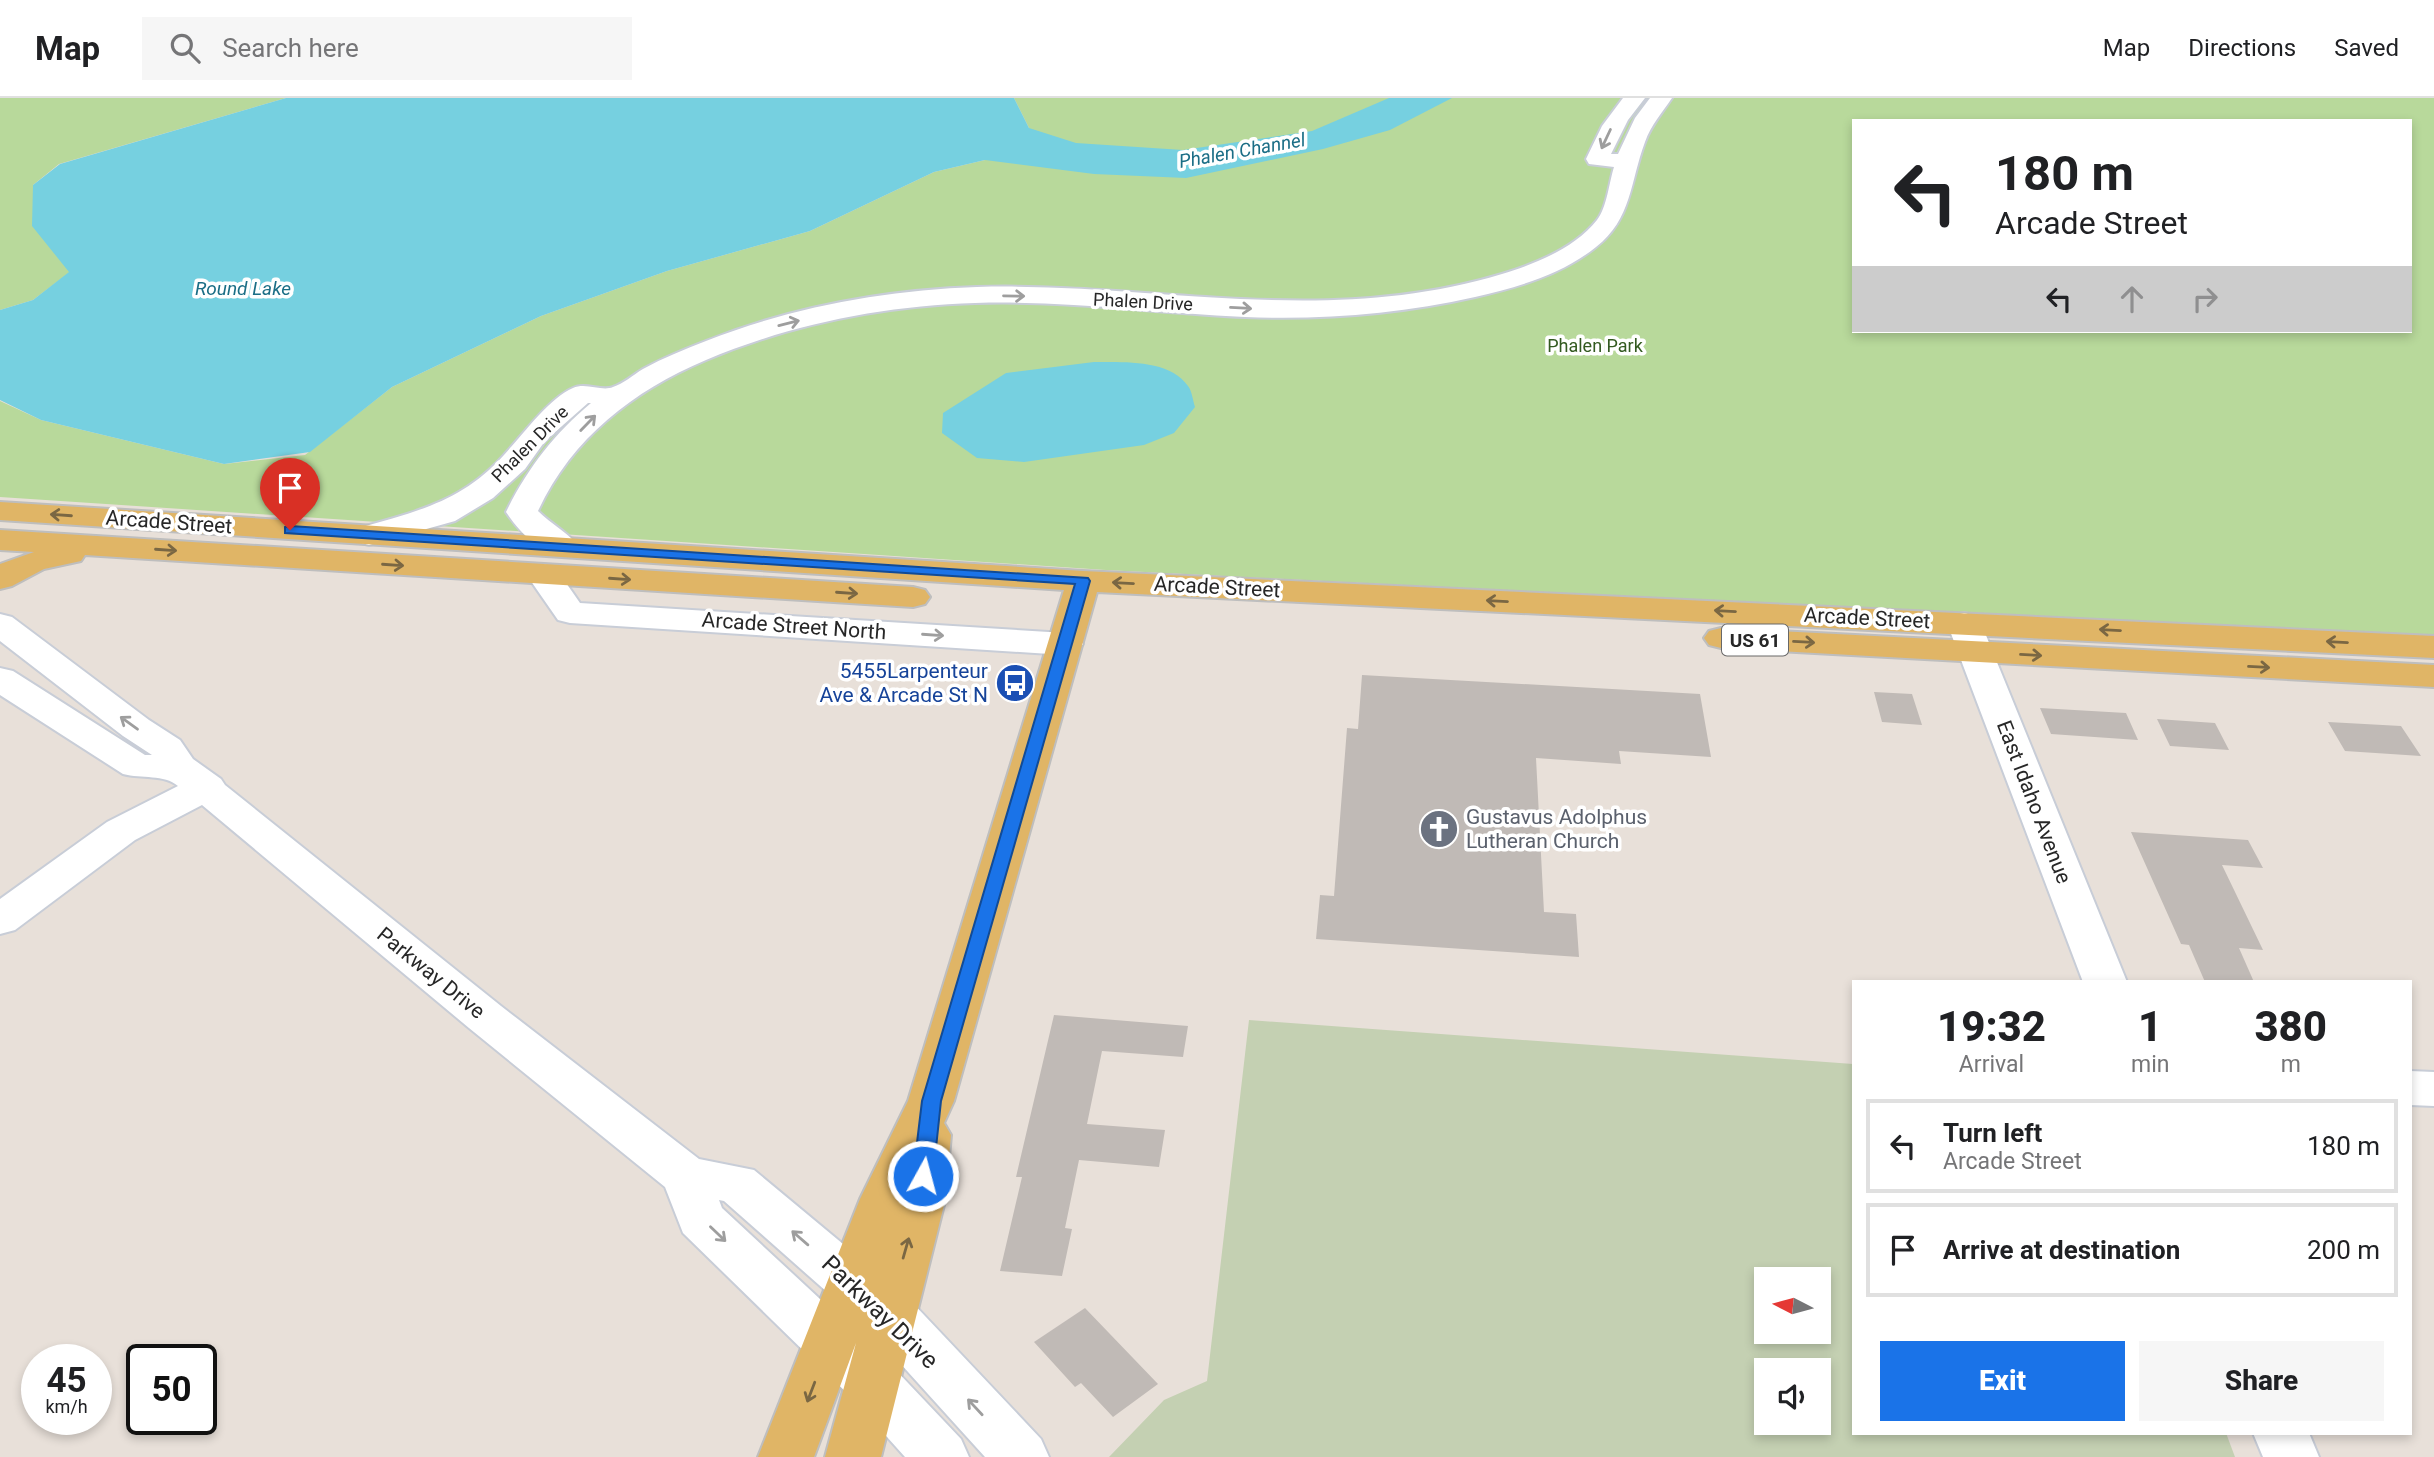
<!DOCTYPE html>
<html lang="en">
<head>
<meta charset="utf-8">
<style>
	:root { --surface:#fff; --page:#f6f6f6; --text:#202124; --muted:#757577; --line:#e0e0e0; --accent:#1a73e8 }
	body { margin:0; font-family:Roboto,sans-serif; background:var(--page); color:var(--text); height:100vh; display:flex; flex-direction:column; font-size:26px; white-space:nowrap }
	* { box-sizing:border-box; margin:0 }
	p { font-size:23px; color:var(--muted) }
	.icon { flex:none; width:38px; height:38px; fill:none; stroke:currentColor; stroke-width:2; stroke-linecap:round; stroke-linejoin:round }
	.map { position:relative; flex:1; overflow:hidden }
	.side { position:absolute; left:1852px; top:882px; width:560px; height:455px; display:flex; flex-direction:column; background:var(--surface); border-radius:0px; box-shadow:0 4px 10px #0003 }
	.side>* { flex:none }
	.guide { position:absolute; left:1852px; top:21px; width:560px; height:214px; border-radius:0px; box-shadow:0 4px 10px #0003; background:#fff; color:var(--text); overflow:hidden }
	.needle { width:46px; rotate:276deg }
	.controls { position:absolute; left:1754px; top:1169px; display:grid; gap:14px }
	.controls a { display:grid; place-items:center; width:77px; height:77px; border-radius:0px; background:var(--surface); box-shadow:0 4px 10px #0003; font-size:35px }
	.speed { position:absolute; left:21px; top:1246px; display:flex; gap:14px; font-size:35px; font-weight:700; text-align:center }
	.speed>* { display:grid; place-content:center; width:91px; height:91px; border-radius:50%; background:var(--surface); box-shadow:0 4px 10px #0003; line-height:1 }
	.speed small { font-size:18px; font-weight:400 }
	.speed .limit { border:4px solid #111; border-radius:10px; background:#fff; color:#111 }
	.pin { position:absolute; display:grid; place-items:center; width:60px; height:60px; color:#fff; margin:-72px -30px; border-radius:50% 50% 50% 0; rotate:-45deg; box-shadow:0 0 7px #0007 }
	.pin .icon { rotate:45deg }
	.me { position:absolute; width:77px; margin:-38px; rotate:7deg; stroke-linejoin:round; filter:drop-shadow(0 0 5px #0008) }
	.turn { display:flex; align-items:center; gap:24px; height:147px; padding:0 28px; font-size:32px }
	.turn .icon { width:91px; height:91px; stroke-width:2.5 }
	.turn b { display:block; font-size:49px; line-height:60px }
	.lanes { display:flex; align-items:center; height:66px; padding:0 28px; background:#0003; justify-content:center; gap:35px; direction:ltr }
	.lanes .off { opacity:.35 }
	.eta { display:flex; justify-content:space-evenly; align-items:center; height:119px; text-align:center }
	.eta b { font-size:42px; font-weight:800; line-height:49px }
	.action { display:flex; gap:14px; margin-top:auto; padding:14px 28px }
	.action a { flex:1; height:80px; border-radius:0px; background:var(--accent); color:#fff; font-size:28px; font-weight:800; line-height:80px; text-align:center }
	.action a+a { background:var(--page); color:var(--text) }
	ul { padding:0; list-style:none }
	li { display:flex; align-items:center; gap:21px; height:94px; margin:0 14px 10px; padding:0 14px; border:4px solid var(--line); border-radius:0px }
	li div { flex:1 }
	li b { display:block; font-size:26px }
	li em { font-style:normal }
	header { display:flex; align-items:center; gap:42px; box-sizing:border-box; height:98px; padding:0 35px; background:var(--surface); border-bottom:2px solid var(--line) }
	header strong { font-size:33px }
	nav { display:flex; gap:38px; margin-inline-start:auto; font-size:24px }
	.search { width:490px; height:63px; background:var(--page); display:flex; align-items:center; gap:18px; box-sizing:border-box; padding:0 24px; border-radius:0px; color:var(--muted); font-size:26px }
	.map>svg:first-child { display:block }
	.green { fill:#b8d99b; fill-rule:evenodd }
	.cemetery { fill:#c4d0b2; fill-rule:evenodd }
	.water { fill:#76d0e0 }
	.building { fill:#c0bab6 }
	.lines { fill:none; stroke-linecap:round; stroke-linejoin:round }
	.minor-casing { stroke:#c8cdd7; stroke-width:4 }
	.major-casing { stroke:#bebebe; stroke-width:4 }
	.minor { fill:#fff; fill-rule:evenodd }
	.major { fill:#e0b566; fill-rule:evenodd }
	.oneway { stroke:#9e9e9e }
	.oneway2 { stroke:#7a6743 }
	.route { fill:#1a73e8; stroke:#114b97; stroke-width:2 }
	.labels { text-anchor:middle; stroke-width:7; stroke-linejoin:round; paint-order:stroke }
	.far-street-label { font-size:18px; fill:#272727; stroke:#fff }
	.far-park-label { font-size:18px; fill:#335a20; stroke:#fff }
	.far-water-label { font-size:19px; font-style:italic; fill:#1b6e86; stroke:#fff }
	.shield { fill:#fff; stroke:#686868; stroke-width:2 }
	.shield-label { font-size:19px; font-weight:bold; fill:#272727 }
	.street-label { font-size:21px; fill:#272727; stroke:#fff }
	.transit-label { font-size:21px; fill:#164399; stroke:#fff; text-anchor:end }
	.worship-label { font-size:21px; fill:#5b616d; stroke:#fff; text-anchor:start }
	.near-street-label { font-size:24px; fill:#272727; stroke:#fff }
</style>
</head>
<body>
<header>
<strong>Map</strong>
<div class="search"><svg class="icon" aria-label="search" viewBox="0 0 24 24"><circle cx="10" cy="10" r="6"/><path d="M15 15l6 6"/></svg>Search here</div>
<nav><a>Map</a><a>Directions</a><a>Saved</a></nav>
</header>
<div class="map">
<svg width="2434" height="1359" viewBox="0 0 2434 1359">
	<rect width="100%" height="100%" fill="#e8e0d9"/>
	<path class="green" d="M 0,0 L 286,0 L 59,66 L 33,87 L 70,174 L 33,202 L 0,212 Z
		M 1014,0 L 2434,0 L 2434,539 L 1106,472 L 0,399 L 0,303 L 41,322 L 224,366 L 305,357 L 392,289 L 541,218 L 667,173 L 810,133 L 934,74 L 985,62 L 1029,30 ZM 1853,23 L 2410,23 L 2410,233 L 1853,233 Z"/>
	<path class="cemetery" d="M 1249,922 L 1853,966 L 1853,1335 L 2226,1335 L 2235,1359 L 1109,1359 L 1164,1302 L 1207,1283 ZM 1766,1181 L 1818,1181 L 1818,1234 L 1766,1234 ZM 1766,1272 L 1818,1272 L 1818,1325 L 1766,1325 Z"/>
	<path class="water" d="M 286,0 L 1014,0 L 1029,30 L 1076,45 L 1183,52 L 1312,33 L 1389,0 L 1452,0 L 1390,32 L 1323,51 L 1186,80 L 1094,76 L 985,62 L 934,74 L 810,133 L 667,173 L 541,218 L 392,289 L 310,354 L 224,366 L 41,322 L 0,302 L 0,212 L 33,202 L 69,174 L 32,128 L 33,87 L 60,66 Z
		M 1094,264 C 1122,264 1170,261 1188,288 C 1192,293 1193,303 1195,309 L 1174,335 L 1144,347 L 1024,364 L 977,360 L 942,335 L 943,315 L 1006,275 Z"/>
	<path class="building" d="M 1362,577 L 1700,596 L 1711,659 L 1619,653 L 1621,666 L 1536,660 L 1544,814 L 1576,816 L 1579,859 L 1316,841 L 1320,797 L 1334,798 L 1347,630 L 1358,631 Z
		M 1874,594 L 1912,596 L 1922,627 L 1882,624 Z
		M 2040,610 L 2126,615 L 2138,642 L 2051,636 Z
		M 2157,621 L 2215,625 L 2229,652 L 2170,648 Z
		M 2328,624 L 2401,628 L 2421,658 L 2345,653 Z
		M 2131,734 L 2248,742 L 2263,770 L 2222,767 L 2263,852 L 2239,850 L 2254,884 L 2205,884 L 2189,847 L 2181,846 Z
		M 1054,917 L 1188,928 L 1183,959 L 1102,953 L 1087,1026 L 1165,1032 L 1159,1069 L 1079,1062 L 1065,1130 L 1072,1131 L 1062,1178 L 1000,1173 L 1022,1079 L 1016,1079 Z
		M 1085,1210 L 1158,1286 L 1113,1319 L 1081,1285 L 1075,1289 L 1034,1244 Z"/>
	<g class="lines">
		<g class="minor-casing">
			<path id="minor" d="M 1623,0 L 1645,0 L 1628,22 L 1611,56 L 1618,56 L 1635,20 L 1650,0 L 1672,0 C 1662,15 1651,27 1645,44 C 1630,84 1632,121 1596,149 C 1561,177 1518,189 1475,199 C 1400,216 1322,222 1245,219 C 1156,215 1066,202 975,205 C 883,208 791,226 706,262 C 633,293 572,340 538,413 C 551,426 569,435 579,449 L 575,456 C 546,463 521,436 506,414 C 527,371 554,336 591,305 L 588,305 L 545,343 L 525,371 L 493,400 L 455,423 L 369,447 L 358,444 L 353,437 L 358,430 C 415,414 462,404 504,357 C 521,339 549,300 573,290 C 586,284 602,294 613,289 C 623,286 633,277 643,271 C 663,260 685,251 706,243 C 792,209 885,192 977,189 C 1156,184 1323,230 1502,176 C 1535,166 1575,150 1597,122 C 1607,109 1609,85 1614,69 L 1589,66 L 1586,61 L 1602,28 Z
				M 543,466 L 555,469 L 580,505 L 1065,535 L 1077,539 L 1083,546 L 1077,553 L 1065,557 L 570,525 L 558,522 L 526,476 L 531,469 Z
				M 1964,515 L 1976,518 L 1981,525 L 2127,884 L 2083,884 L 1947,525 L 1952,518 Z
				M 0,516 L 12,519 L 149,622 L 180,642 L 193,661 L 221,681 L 225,687 L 501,908 L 699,1061 L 754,1072 L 908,1200 L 1041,1341 L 1049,1359 L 985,1359 L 870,1232 L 724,1103 L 719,1102 L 722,1110 L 891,1267 L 961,1341 L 969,1359 L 905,1359 L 853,1301 L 683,1135 L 665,1089 L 469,930 L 202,707 L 135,742 L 15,832 L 0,836 L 0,801 L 107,724 L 178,688 C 164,676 142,681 123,676 L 0,597 L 0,570 L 13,573 L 145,657 L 152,657 L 123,638 L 0,543 Z
				M 2410,973 L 2434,974 L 2434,1008 L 2410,1007 Z
				M 2253,1335 L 2309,1335 L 2319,1359 L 2263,1359 Z"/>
		</g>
		<g class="major-casing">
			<path id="major" d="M 0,404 L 1083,473 L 2434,538 L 2434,560 L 1097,494 L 954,1003 L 944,1025 L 951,1037 L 945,1103 L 881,1359 L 825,1359 L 856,1245 L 814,1359 L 758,1359 L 860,1101 L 908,1003 L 1064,492 L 0,422 Z
				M 0,432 L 913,489 L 925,492 L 930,499 L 925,506 L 913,509 L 85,457 L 81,463 L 44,471 L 12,488 L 0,491 L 0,466 L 34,454 L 0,452 Z
				M 1721,530 L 2434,567 L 2434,589 L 1721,550 L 1709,547 L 1704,540 L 1709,533 Z"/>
		</g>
		<use href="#minor" class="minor"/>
		<use href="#major" class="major"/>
	</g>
	<defs><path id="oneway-shaft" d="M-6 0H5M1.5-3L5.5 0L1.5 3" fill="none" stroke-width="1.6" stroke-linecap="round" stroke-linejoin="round" transform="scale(1.75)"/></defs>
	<g class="oneway">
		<use href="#oneway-shaft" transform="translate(1606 41) rotate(115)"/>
		<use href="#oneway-shaft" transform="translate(1014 198) rotate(1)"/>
		<use href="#oneway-shaft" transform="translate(1241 210) rotate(3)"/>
		<use href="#oneway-shaft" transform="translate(789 225) rotate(-14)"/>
		<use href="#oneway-shaft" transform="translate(588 325) rotate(-46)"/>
		<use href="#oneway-shaft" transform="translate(933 537) rotate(4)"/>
		<use href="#oneway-shaft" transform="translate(129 625) rotate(-144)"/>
		<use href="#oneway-shaft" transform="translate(718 1136) rotate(44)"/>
		<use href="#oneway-shaft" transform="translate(800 1140) rotate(-139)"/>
		<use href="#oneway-shaft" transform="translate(975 1309) rotate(-133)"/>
	</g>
	<g class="oneway2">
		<use href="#oneway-shaft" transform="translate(61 417) rotate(-176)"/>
		<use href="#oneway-shaft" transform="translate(166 452) rotate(4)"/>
		<use href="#oneway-shaft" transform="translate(393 467) rotate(4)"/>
		<use href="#oneway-shaft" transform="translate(620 481) rotate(4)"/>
		<use href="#oneway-shaft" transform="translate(1123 485) rotate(-177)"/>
		<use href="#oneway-shaft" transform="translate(847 495) rotate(4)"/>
		<use href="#oneway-shaft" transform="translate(1497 503) rotate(-177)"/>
		<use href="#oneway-shaft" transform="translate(1725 513) rotate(-177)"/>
		<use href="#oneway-shaft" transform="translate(2110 532) rotate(-177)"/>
		<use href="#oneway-shaft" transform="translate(1804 544) rotate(3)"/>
		<use href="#oneway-shaft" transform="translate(2337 544) rotate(-177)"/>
		<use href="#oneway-shaft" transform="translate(2031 557) rotate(3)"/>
		<use href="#oneway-shaft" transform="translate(2259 569) rotate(3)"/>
		<use href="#oneway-shaft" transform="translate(906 1150) rotate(-74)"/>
		<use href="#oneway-shaft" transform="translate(811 1294) rotate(111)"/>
	</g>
	<path class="route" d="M 290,428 L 1088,480 L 1090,483 L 941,1003 L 933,1078 L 930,1084 L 923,1086 L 915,1084 L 913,1078 L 922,1003 L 1075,486 L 285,435 L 285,429 Z"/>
	<defs>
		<g id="bus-disc" transform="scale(2.0125)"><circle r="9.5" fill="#1a4fb4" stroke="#fff"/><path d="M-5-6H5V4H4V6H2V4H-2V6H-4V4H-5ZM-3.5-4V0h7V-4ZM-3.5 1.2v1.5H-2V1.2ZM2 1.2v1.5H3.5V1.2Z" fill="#fff"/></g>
		<g id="church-disc" transform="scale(2.0125)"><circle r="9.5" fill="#6b7280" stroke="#fff"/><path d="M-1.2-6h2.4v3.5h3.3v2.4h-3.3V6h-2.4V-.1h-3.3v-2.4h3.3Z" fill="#fff"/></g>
	</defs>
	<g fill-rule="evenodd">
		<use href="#bus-disc" x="1015" y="585"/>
		<use href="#church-disc" x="1439" y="731"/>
	</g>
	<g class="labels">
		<g class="far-street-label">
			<text transform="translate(1143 204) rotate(3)" y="6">Phalen Drive</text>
			<text transform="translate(530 346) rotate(-45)" y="6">Phalen Drive</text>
		</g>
		<g class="far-park-label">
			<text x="1595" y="254">Phalen Park</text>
		</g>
		<g class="far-water-label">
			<text transform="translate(1242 52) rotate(-10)" y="7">Phalen Channel</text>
			<text x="243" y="197">Round Lake</text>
		</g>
		<rect class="shield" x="1722" y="526.5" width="66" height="31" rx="5"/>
		<g class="shield-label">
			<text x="1755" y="549">US 61</text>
		</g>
		<g class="street-label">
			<text transform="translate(169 424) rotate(4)" y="7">Arcade Street</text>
			<text transform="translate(1217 489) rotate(3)" y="7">Arcade Street</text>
			<text transform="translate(1867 520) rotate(3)" y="7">Arcade Street</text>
			<text transform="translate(794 528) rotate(4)" y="7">Arcade Street North</text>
			<text transform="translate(2034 704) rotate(69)" y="7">East Idaho Avenue</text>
			<text transform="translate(431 875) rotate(39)" y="7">Parkway Drive</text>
		</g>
		<g class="transit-label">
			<text x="988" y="580">5455Larpenteur<tspan x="988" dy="24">Ave &amp; Arcade St N</tspan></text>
		</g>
		<g class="worship-label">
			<text x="1466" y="726">Gustavus Adolphus<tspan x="1466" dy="24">Lutheran Church</tspan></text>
		</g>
		<g class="near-street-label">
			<text transform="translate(880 1214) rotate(44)" y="8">Parkway Drive</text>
		</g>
	</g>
</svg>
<div class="controls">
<a><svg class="needle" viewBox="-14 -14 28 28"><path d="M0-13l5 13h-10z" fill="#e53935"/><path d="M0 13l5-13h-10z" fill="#757577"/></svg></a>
<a><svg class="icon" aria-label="sound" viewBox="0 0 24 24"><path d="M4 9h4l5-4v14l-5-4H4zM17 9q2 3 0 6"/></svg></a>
</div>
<div class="speed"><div>45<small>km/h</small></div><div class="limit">50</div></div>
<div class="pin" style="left:290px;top:432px;background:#d93025"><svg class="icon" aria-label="arrive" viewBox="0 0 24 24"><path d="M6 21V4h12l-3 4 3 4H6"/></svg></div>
<svg class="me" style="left:923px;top:1078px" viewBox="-20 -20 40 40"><circle r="17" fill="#1a73e8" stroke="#fff" stroke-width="3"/><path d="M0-11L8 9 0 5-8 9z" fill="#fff"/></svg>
<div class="guide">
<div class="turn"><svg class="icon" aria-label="left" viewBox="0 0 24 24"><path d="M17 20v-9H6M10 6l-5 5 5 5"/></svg><div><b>180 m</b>Arcade Street</div></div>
<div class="lanes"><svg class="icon" aria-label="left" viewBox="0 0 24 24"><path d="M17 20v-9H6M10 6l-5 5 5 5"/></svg><svg class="icon off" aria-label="ahead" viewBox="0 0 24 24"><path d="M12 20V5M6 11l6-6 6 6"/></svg><svg class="icon off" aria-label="right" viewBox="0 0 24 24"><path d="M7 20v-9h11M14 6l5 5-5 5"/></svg></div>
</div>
<section class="side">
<div class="eta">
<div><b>19:32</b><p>Arrival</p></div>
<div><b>1</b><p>min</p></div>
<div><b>380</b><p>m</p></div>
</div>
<ul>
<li><svg class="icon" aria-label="left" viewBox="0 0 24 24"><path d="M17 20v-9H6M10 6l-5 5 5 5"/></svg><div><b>Turn left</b><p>Arcade Street</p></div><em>180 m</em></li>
<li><svg class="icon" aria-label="arrive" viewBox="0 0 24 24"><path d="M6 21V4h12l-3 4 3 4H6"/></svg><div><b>Arrive at destination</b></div><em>200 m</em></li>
</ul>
<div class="action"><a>Exit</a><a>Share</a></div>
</section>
</div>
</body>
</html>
